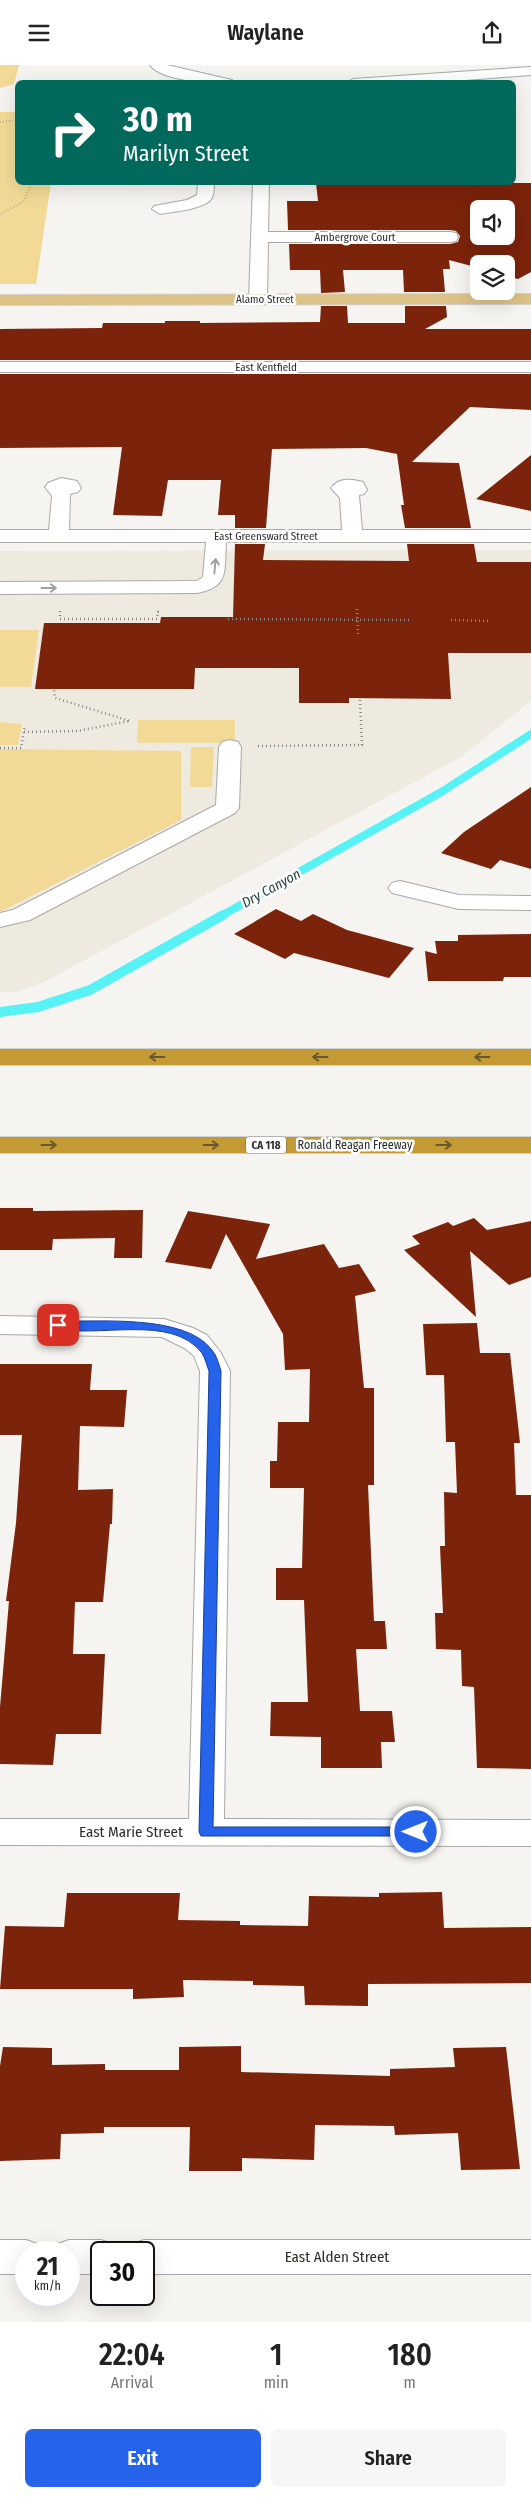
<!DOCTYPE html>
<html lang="en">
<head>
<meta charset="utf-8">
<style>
	:root { --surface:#fff; --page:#f6f6f6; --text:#222; --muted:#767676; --accent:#2563eb }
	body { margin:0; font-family:"Fira Sans Condensed",sans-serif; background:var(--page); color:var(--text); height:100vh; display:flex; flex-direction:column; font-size:19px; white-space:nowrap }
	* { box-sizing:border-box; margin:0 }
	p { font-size:16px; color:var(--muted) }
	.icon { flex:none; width:28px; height:28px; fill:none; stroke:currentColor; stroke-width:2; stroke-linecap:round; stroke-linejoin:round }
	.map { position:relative; height:2257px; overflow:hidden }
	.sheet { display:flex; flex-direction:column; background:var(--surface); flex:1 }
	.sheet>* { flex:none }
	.banner { position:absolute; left:15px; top:15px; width:501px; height:105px; border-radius:8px; box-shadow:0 5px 20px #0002; background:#00695c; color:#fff; overflow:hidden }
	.fabs { position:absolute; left:470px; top:135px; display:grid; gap:10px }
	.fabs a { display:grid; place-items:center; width:45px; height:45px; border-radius:8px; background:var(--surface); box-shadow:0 5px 20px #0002; font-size:25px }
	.speed { position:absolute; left:15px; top:2176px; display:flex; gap:10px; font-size:25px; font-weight:700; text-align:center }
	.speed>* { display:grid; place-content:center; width:65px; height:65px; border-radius:50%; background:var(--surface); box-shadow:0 5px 20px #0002; line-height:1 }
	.speed small { font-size:12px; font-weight:400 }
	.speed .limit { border:2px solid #111; border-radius:8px; background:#fff; color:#111 }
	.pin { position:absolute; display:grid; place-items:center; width:42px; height:42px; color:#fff; margin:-21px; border-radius:10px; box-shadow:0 2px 8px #0006 }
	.me { position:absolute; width:55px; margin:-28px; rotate:270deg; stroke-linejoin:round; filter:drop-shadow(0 0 4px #0008) }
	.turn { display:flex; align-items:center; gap:18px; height:105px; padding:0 25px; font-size:22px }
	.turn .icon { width:65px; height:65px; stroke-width:2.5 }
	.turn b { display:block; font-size:35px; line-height:42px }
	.eta { display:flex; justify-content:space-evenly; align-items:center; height:85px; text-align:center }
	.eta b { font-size:30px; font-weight:600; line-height:35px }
	.button { display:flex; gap:10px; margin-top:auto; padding:10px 25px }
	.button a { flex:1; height:58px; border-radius:8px; background:var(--accent); color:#fff; font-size:20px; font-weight:600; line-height:58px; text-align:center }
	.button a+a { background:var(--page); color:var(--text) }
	header { display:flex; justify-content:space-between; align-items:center; height:65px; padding:0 25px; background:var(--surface); font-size:22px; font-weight:600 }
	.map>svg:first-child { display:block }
	.built { fill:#eeeadf }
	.green { fill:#f2da96 }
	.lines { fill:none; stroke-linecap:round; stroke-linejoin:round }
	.stream-far1 { stroke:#57f2f6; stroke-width:8 }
	.stream { stroke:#57f2f6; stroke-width:10 }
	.building { fill:#7c230b; fill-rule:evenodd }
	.minor-casing { stroke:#a9a8a5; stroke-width:2 }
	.major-casing { stroke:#d1d1d0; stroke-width:2 }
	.highway-casing { stroke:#d1d1d0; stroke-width:2 }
	.path-far1 { stroke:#898986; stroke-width:2; stroke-dasharray:0.5 2.5; stroke-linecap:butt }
	.path { stroke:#898986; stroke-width:2.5; stroke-dasharray:1 3; stroke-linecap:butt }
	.minor { fill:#fff; fill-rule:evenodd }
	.major { fill:#dcc286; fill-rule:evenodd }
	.highway { fill:#c49a35; fill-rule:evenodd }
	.oneway { stroke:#a0a09f }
	.oneway2 { stroke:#69582e }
	.route { fill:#2563eb; stroke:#184099 }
	.labels { text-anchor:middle; stroke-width:5; stroke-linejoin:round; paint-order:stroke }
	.far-street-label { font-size:11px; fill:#2c2c2a; stroke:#fff }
	.shield { fill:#fff; stroke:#6b6b6a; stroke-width:1 }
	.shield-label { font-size:11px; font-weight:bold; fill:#2c2c2a }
	.street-label { font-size:12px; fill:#2c2c2a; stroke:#fff }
	.water-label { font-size:14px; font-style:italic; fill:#253e3f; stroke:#fff }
	.near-street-label { font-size:15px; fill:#2c2c2a; stroke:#fff }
</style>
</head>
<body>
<header><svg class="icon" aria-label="menu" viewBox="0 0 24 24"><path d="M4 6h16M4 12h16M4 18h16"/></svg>Waylane<svg class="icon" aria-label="share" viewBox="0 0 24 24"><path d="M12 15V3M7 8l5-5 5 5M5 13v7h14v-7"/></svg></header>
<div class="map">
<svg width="531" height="2257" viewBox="0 0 531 2257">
	<rect width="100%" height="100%" fill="#f5f4f0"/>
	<path class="built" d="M 531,485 L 531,636 L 461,692 L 46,916 L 18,927 L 0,927 L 0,486 Z"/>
	<path class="green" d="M 0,0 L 19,0 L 14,19 L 0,23 Z
		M 0,47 L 17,47 L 18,118 L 51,118 L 36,219 L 0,219 Z
		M 0,565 L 39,565 L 31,622 L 0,622 Z
		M 138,655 L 235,655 L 235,678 L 137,678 Z
		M 0,657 L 22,659 L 18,680 L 0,680 Z
		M 191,682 L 214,682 L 212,722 L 190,722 Z
		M 0,684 L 181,686 L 181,755 L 0,847 Z"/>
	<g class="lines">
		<path class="stream-far1" d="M 221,851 L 443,726 L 531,669"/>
		<path class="stream" d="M 0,947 L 38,942 L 90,925 L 223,850"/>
	</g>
	<path class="building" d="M 316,118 L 531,118 L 531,207 L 518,214 L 506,211 L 506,199 L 479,199 L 479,203 L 449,195 L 450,204 L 443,204 L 445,227 L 404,227 L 403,205 L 343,205 L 345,227 L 321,228 L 320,205 L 290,205 L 289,179 L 450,179 L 458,177 L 460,171 L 456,166 L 450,165 L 288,165 L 287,136 L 318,136 ZM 479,144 L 506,144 L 506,171 L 479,171 Z
		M 321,241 L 347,241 L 348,258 L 405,258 L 405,241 L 446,241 L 447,252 L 425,264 L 531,264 L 531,295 L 0,295 L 0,264 L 102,263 L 103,258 L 165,258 L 165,256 L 200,256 L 200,258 L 320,257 Z
		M 0,309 L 531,309 L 531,345 L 470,342 L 412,397 L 459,398 L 471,463 L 405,463 L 401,440 L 404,440 L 397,389 L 366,383 L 272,384 L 266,463 L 235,463 L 235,450 L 218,450 L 221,415 L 168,415 L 162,451 L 113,450 L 122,382 L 0,383 Z
		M 531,390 L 531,446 L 476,434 Z
		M 235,479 L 265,479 L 263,495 L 409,496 L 407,479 L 474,479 L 477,497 L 531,497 L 531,588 L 448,588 L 451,634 L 349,633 L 349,638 L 299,638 L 299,603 L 195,603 L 194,624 L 35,624 L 44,558 L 160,558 L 161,552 L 233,552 Z
		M 531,722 L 531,804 L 500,795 L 491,804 L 441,788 L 464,767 Z
		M 276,844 L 301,856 L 313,849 L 347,865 L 414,883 L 389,913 L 294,888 L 285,894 L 234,869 Z
		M 531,869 L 531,912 L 504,912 L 503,916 L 428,916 L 425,886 L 437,889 L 435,876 L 458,876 L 458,870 Z
		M 0,1143 L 33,1143 L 33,1146 L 143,1145 L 142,1193 L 114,1193 L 115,1173 L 53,1174 L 52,1185 L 0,1185 Z
		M 188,1146 L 270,1159 L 256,1194 L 324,1179 L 339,1203 L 359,1199 L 376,1226 L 355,1231 L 364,1323 L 374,1323 L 374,1420 L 368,1420 L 374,1556 L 385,1556 L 387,1584 L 356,1584 L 360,1646 L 392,1646 L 395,1677 L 381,1677 L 382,1703 L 321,1703 L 321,1672 L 270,1671 L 271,1637 L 308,1637 L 304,1535 L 276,1535 L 276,1503 L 302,1503 L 304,1423 L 270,1423 L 270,1396 L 277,1396 L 278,1357 L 309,1357 L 310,1304 L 285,1305 L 283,1269 L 226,1169 L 211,1204 L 165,1197 Z
		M 474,1153 L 487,1165 L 531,1156 L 531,1212 L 509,1220 L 470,1186 L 476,1252 L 404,1185 L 420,1179 L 412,1171 L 448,1157 L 453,1161 Z
		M 477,1258 L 480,1288 L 510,1288 L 520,1378 L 514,1378 L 516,1430 L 531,1430 L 531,1704 L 477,1703 L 474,1622 L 462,1621 L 461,1585 L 436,1584 L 435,1548 L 443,1548 L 440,1481 L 445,1481 L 444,1427 L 457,1428 L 455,1377 L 446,1377 L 444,1310 L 426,1310 L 423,1259 Z
		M 0,1299 L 92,1299 L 90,1325 L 127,1325 L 124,1362 L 80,1361 L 78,1425 L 113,1424 L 112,1459 L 110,1459 L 103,1537 L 75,1537 L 73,1589 L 105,1589 L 101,1669 L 56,1669 L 53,1700 L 0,1699 L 0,1642 L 9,1536 L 6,1536 L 16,1458 L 22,1370 L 0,1370 Z
		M 442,1827 L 444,1863 L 531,1862 L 531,1918 L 368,1919 L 368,1941 L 305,1940 L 304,1921 L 253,1920 L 253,1916 L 183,1915 L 184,1932 L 133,1934 L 133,1924 L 0,1924 L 5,1861 L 64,1862 L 67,1828 L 180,1828 L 178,1855 L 240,1856 L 240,1860 L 308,1861 L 309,1831 L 379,1832 L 379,1828 Z
		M 241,1981 L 241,2007 L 390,2011 L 390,2004 L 455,2002 L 453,1983 L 506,1982 L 520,2104 L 461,2105 L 458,2068 L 395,2070 L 394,2061 L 315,2060 L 314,2095 L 242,2093 L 242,2106 L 189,2106 L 190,2062 L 104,2062 L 104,2068 L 61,2069 L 60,2094 L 0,2096 L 0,2001 L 3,1982 L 52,1983 L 52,2000 L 105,1999 L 105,2005 L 179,2005 L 179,1982 Z"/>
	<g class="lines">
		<g class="minor-casing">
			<path id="minor" d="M 150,0 L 167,0 L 232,15 L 234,18 C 215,18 162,17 150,0 Z
				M 531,2 L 531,10 L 427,18 L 346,18 L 353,14 Z
				M 198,118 L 214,118 C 214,122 214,129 212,133 C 206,144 172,147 160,149 L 152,144 L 154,141 L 187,135 L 197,130 Z
				M 253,118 L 269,118 L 268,167 L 450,167 L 456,168 L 458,172 L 456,176 L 450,177 L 268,177 L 267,234 L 264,238 L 252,238 L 249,234 Z
				M 0,297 L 531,297 L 531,307 L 0,307 Z
				M 61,413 L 77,416 L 81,423 L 78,427 L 70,429 L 69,465 L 342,465 L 340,433 L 331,423 C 339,412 352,414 363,417 L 367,425 L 364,429 L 359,430 L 362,465 L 531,465 L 531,477 L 226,477 C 224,506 230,522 197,528 L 0,529 L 0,517 L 197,516 L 203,512 L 206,477 L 0,477 L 0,465 L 49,465 L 52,431 L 45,422 L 48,418 Z
				M 230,675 L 238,677 L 241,682 L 239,743 L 235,748 L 30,855 L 0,862 L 0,848 L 13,845 L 216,740 L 219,682 L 222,677 Z
				M 400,816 L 459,830 L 531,831 L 531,845 L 459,844 L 392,828 L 388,823 L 392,818 Z
				M 0,1251 L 164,1254 L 193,1263 L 207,1270 L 221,1288 L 230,1306 L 224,1754 L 531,1755 L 531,1781 L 0,1780 L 0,1754 L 189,1754 L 200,1306 L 194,1291 L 186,1284 L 162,1272 L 0,1269 Z
				M 0,2175 L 26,2175 L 40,2180 L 44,2188 L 26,2188 L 26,2209 L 0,2209 Z
				M 69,2175 L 101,2175 L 115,2180 L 119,2188 L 101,2188 L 101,2209 L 69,2209 L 69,2188 L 51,2188 L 55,2180 Z
				M 144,2175 L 531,2175 L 531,2209 L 144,2209 L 144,2188 L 126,2188 L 130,2180 Z"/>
		</g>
		<g class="major-casing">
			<path id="major" d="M 531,229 L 531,239 L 0,240 L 0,230 Z"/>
		</g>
		<g class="highway-casing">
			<path id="highway" d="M 0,984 L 531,984 L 531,1000 L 0,1000 Z
				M 0,1072 L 531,1072 L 531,1088 L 0,1088 Z"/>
		</g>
		<path class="path-far1" d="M 0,57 L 18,55
			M 0,149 L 23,137 L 32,118"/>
		<path class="path" d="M 357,544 L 358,570
			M 60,546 L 60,554 L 157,554 L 158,547 L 161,547
			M 228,554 L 411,555
			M 451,555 L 491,556
			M 24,667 L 77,666 L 130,656 L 55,633 L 54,624
			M 258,681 L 362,680 L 360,634
			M 0,683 L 21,683 L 25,661"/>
		<use href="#minor" class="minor"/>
		<use href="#major" class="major"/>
		<use href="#highway" class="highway"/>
	</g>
	<defs><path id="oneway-shaft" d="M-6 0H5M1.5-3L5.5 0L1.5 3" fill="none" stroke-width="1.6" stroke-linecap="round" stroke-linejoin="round" transform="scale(1.25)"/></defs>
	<g class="oneway">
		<use href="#oneway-shaft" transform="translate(215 501) rotate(-85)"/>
		<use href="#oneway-shaft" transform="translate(49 523)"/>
	</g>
	<g class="oneway2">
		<use href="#oneway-shaft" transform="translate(157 992) rotate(180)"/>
		<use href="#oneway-shaft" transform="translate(320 992) rotate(180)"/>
		<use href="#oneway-shaft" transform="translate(482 992) rotate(180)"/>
		<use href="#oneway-shaft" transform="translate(49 1080)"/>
		<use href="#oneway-shaft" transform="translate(211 1080)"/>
		<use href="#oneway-shaft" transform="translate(444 1080)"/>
	</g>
	<path class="route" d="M 58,1256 C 100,1257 185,1249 212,1285 C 217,1291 219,1300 221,1306 L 213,1762 L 416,1762 L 421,1764 L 424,1767 L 421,1771 L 201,1771 L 199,1767 L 209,1306 C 207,1301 205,1293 202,1288 C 171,1248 97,1274 54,1263 L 52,1260 L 54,1257 Z"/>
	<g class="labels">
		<g class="far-street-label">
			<text x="355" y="176">Ambergrove Court</text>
			<text x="265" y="238">Alamo Street</text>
			<text x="266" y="306">East Kentfield</text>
			<text x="266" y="475">East Greensward Street</text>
		</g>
		<rect class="shield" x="246" y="1071.5" width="40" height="17" rx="4"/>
		<g class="shield-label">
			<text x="266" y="1084">CA 118</text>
		</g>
		<g class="street-label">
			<text x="355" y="1084">Ronald Reagan Freeway</text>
		</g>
		<g class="water-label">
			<text transform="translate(271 823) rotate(-29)" y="5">Dry Canyon</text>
		</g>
		<g class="near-street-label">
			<text x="131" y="1772">East Marie Street</text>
			<text x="337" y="2197">East Alden Street</text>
		</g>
	</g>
</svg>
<div class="fabs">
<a><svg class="icon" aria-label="sound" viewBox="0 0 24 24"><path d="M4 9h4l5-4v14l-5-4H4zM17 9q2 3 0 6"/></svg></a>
<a><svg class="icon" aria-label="layers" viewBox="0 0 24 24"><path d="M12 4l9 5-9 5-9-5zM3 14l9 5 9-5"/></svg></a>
</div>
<div class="speed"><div>21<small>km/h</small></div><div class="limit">30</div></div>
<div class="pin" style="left:58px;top:1260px;background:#d93025"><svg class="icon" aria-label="arrive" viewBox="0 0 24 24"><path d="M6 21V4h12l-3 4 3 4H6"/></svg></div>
<svg class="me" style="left:416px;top:1767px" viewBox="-20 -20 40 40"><circle r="17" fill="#2563eb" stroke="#fff" stroke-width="3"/><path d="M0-11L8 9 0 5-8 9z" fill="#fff"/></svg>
<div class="banner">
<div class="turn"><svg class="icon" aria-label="right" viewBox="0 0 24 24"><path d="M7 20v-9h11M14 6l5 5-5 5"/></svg><div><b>30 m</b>Marilyn Street</div></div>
</div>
</div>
<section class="sheet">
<div class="eta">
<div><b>22:04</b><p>Arrival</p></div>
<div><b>1</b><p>min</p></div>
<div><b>180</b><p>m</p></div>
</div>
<div class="button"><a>Exit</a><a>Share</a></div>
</section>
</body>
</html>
